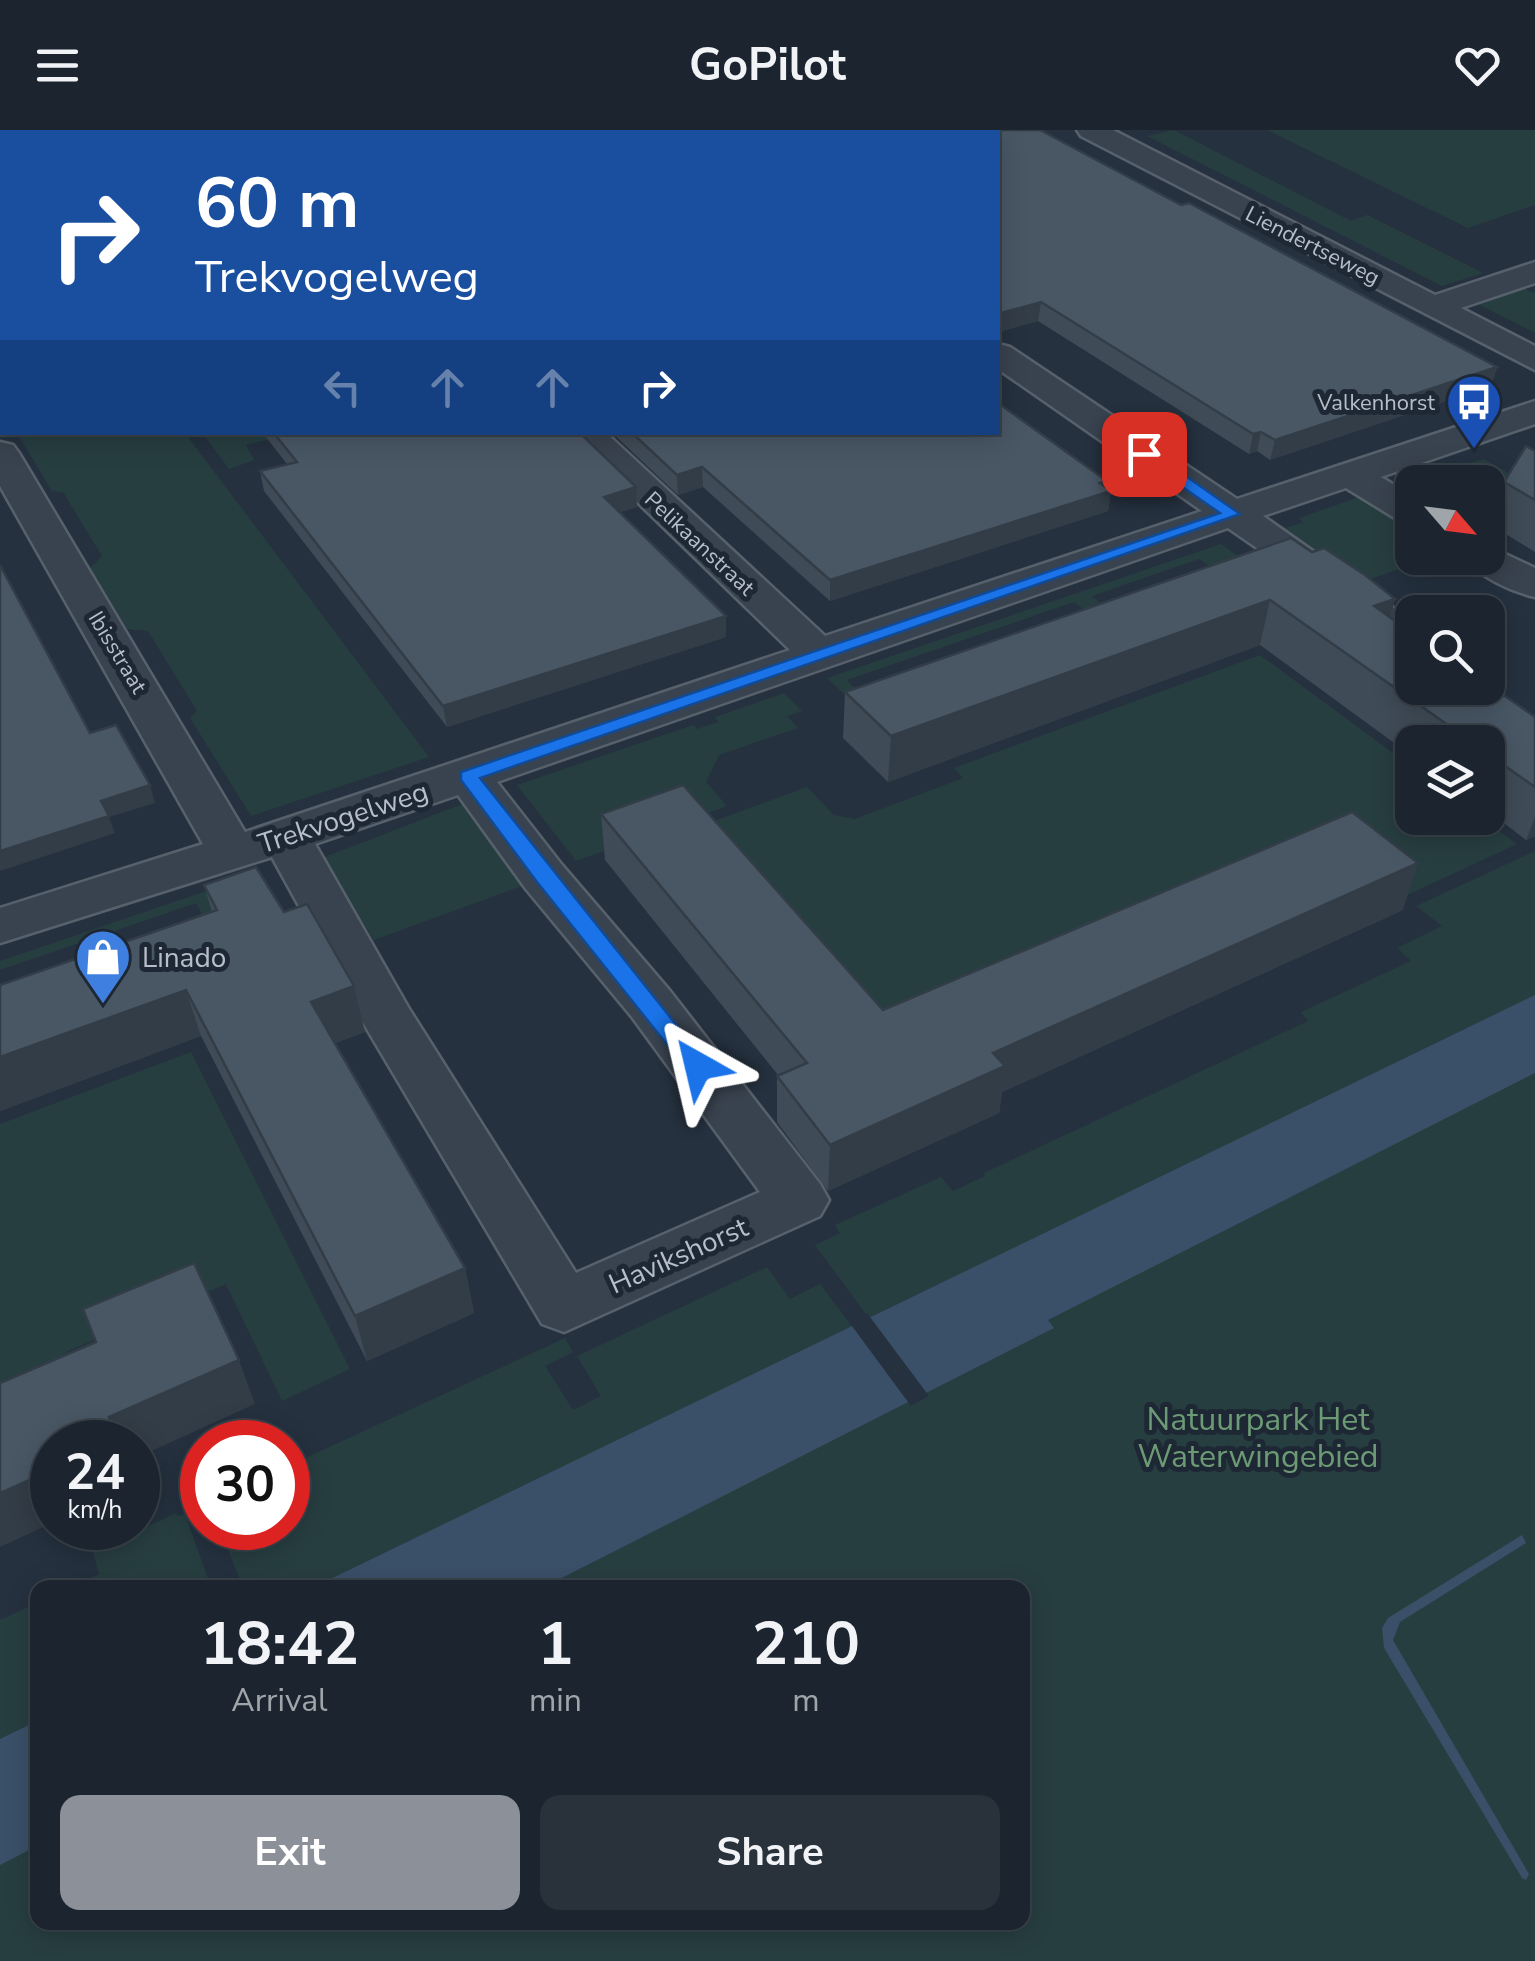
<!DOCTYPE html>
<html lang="en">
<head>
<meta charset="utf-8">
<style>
	:root { --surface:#1c252f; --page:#29313b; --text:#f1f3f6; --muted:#a0a5aa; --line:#3a424b; --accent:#8c9099 }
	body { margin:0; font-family:"Nunito Sans",sans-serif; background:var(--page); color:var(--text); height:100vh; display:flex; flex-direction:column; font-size:38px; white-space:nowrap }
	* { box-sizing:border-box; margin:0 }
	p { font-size:32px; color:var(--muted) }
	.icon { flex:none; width:55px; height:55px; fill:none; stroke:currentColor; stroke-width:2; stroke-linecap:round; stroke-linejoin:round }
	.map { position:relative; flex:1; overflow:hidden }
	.panel { position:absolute; left:30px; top:1450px; width:1000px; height:350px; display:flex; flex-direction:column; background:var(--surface); border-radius:20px; box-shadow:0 5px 25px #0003,0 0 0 2px var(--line) }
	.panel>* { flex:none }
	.banner { position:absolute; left:0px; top:0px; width:1000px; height:305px; box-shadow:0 5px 25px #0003,0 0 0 2px var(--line); background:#1a4fa0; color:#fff; overflow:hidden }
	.needle { width:65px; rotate:118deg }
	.fabs { position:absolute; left:1395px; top:335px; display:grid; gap:20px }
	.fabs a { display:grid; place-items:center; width:110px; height:110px; border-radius:20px; background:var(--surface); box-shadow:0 5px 25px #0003,0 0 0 2px var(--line); font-size:50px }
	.speed { position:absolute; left:30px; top:1290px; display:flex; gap:20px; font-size:50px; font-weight:700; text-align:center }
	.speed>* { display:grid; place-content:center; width:130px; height:130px; border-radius:50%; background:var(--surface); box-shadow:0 5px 25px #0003,0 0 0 2px var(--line); line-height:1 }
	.speed small { font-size:25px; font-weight:400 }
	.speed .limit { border:15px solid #d22; background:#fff; color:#111 }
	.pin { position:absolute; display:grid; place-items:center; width:85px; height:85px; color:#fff; margin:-42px; border-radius:20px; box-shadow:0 5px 15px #0006 }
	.me { position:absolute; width:110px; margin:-55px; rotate:323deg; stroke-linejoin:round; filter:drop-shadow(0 0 8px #0008) }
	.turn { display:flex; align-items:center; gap:35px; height:210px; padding:0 30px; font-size:45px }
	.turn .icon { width:130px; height:130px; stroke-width:2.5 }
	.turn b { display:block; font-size:70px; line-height:85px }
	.lanes { display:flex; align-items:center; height:95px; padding:0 30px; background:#0003; justify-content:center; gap:50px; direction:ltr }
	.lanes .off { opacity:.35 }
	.eta { display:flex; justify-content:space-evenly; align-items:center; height:170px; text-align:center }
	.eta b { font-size:60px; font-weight:700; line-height:70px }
	.cta { display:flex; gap:20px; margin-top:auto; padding:20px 30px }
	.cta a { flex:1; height:115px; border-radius:20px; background:var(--accent); color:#fff; font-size:40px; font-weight:700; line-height:115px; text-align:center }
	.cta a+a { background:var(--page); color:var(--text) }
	header { display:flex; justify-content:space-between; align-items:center; height:130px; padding:0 30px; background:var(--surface); font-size:45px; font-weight:700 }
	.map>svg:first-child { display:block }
	.green { fill:#273e40 }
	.water { fill:#3a5068 }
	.pier { fill:#25313f }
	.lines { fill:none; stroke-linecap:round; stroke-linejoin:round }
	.minor-casing { stroke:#57616c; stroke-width:5 }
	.minor { fill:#39434f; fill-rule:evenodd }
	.wall { fill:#3f4b57 }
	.shaded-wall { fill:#333d47 }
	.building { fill:#495765; stroke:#333d47; stroke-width:2.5 }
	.route { fill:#1a73e8; stroke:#114b97; stroke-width:2.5 }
	.labels { text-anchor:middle; stroke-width:10; stroke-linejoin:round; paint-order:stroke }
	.far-street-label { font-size:22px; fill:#b5bec9; stroke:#1e2834 }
	.far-poi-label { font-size:22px; fill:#b5bec9; stroke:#1e2834; text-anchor:end }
	.street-label { font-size:28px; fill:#b5bec9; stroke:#1e2834 }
	.poi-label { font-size:28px; fill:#b5bec9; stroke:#1e2834; text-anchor:start }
	.near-park-label { font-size:32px; fill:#6c9a74; stroke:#1e2834 }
</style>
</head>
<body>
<header><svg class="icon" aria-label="menu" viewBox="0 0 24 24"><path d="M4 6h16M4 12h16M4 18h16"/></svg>GoPilot<svg class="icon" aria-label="heart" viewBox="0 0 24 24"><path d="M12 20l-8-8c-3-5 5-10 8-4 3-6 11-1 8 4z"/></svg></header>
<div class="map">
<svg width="1535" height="1831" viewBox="0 0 1535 1831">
	<rect width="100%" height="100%" fill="#25313f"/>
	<path class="green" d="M 1174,0 L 1351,91 L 1367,85 L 1483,143 L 1442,156 L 1147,6 Z
		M 1267,0 L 1535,0 L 1535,75 L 1468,98 Z
		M 1525,159 L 1535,163 L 1535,203 L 1476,173 Z
		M 17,303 L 185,303 L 429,627 L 251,686 L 190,588 L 197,581 L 148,501 L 127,499 L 90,438 L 102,426 L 63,362 L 52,361 Z
		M 202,303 L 296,303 L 246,315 L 254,330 L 229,339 Z
		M 1484,329 L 1535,358 L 1535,383 L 1488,400 L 1488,352 L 1412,352 L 1412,360 L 1401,353 Z
		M 1365,365 L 1412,394 L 1412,428 L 1431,428 L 1356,454 L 1272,398 L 1281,395 L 1287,398 L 1303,392 L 1299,388 Z
		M 1221,414 L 1249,434 L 1220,444 L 1199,429 L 1092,466 L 1111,482 L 1095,488 L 1074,472 L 847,550 L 864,568 L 847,567 L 827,548 Z
		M 1260,525 L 1412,637 L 1412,688 L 1481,688 L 1517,714 L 1405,766 L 885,911 L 714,691 L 807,657 L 834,685 L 855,689 L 963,648 L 954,638 Z
		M 784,563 L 802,581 L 787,586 L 798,598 L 719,625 L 706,652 L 727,676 L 576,731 L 517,655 L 693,595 L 697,599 L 718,592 L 715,587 Z
		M 465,673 L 527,754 L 374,810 L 322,728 Z
		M 1535,721 L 1535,1831 L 0,1831 L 0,1490 L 37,1473 L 38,1792 L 1022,1792 L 1022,1458 L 243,1457 L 219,1398 L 288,1398 L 288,1336 L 565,1208 L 573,1222 L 545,1236 L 573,1280 L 601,1266 L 577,1226 L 767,1137 L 790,1169 L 820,1154 L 851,1195 L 868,1187 L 815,1115 L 840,1103 L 835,1095 L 941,1047 L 953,1061 L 985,1046 L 984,1043 L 1308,891 L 1301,882 L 1411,831 L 1397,818 L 1442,796 L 1416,776 Z
		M 230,753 L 209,797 L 196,773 L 0,840 L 0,831 Z
		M 191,922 L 350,1239 L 282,1271 L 226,1154 L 66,1222 L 78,1258 L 0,1292 L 0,994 Z
		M 176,1383 L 178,1386 L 185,1384 L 211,1457 L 70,1457 L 99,1444 L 93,1422 Z"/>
	<path class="water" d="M 1535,865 L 1535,943 L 1048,1190 L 1054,1198 L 544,1457 L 312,1458 Z
		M 1522,1405 L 1526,1413 L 1400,1492 L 1393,1510 L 1529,1744 L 1526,1750 L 1522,1748 L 1384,1518 L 1382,1498 L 1388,1488 Z
		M 37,1591 L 37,1716 L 0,1735 L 0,1609 Z"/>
	<path class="pier" d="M 867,1183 L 926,1262 L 929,1266 L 911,1276 L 908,1272 L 849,1192 Z"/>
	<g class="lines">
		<g class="minor-casing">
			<path id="minor" d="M 1077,0 L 1113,0 L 1435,165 L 1535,132 L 1535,153 L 1461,178 L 1535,216 L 1535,240 L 1081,6 Z
				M 0,8 L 2,9 L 2,30 L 0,29 Z
				M 2,159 L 2,179 L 0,180 L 0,160 Z
				M 998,214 L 1010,217 L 1237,369 L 1535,271 L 1535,294 L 1381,347 L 1412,366 L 1412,394 L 1398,390 L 1346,358 L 1263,386 L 1412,491 L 1412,525 L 1397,521 L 1355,486 L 1228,398 L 497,652 L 562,735 L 670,861 L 820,1054 L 829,1070 L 820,1086 L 564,1202 L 542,1194 L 361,889 L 272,727 L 0,813 L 0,778 L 203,714 L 0,356 L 0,312 L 13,315 L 19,323 L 245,702 L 790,520 L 565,302 L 605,302 L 825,506 L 1202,381 L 998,239 ZM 458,665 L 526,759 L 632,887 L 760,1062 L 576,1143 L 408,877 L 315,714 Z
				M 1488,416 L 1535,438 L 1535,467 C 1513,462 1478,447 1467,428 L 1488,428 Z"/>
		</g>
		<use href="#minor" class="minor"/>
	</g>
	<path class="wall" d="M 256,0 L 653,0 L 656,2 L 259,2 Z
		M 998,2 L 1181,75 L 1497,237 L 1491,256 L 1270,330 L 1257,321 L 1249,324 L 1038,191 L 998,202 Z
		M 262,302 L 579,302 L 637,377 L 620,382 L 726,486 L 726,507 L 447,597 L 264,361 L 260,341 L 287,334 Z
		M 611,302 L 998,302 L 1107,351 L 1106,357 L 1111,361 L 1108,381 L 830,471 L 703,357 L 678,365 Z
		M 1535,321 L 1535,422 L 1491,395 L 1504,352 Z
		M 1312,422 L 1395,469 L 1390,487 L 1535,587 L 1535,706 L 1526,710 L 1488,681 L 1488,612 L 1412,612 L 1412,626 L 1260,515 L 888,652 L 843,608 L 845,562 Z
		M 601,684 L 883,880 L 1403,780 L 1002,962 L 999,983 L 828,1061 L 777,992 L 777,946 L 778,945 L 605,730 Z
		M 204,755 L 284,782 L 365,902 L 335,913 L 465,1138 L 474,1183 L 367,1231 L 201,906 L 0,981 L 0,855 L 212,782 Z"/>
	<path class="shaded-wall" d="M 1041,172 L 1038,191 L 998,202 L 998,184 Z
		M 1497,237 L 1491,256 L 1270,330 L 1275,310 Z
		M 1261,302 L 1257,321 L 1249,324 L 1253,304 Z
		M 702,337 L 703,357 L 678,365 L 677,345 Z
		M 1107,351 L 1106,362 L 1111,361 L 1108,381 L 830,471 L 830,450 Z
		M 636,357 L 637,377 L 605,387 L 604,367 Z
		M 1395,469 L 1382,514 L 1374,476 Z
		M 1270,470 L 1260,515 L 888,652 L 891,606 Z
		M 726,486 L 726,507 L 447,597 L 443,576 Z
		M 150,655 L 155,673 L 109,687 L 115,703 L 0,741 L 0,721 L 101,671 Z
		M 1535,687 L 1535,706 L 1526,710 Z
		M 1418,733 L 1403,780 L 1002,962 L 999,983 L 828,1061 L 830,1015 L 993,923 Z
		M 354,856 L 365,902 L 323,918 L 311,872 Z
		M 186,860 L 201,906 L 0,981 L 0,927 Z
		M 465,1138 L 474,1183 L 367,1231 L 355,1186 Z
		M 239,1230 L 255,1274 L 138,1327 L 138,1312 L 119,1312 L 109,1287 Z
		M 52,1340 L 52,1393 L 0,1417 L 0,1363 Z
		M 138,1351 L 147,1374 L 138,1379 Z"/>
	<path class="building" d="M 271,0 L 653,0 L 656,2 L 274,2 Z
		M 876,0 L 1040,0 L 1181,75 L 1189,73 L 1497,237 L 1275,310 L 1261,302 L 1253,304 L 1041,172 L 998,184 L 998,2 L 864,2 Z
		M 998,273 L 1107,351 L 1100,353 L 1111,361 L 830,450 L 702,337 L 677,345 L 631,302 L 998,302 Z
		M 273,302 L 579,302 L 636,357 L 604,367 L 726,486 L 443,576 L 260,341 L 297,332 Z
		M 1526,316 L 1535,321 L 1535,370 L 1504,352 Z
		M 1291,408 L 1312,422 L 1324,418 L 1365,445 L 1395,469 L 1374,476 L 1412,503 L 1412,558 L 1488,558 L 1488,554 L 1535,587 L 1535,657 L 1488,624 L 1488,612 L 1472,612 L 1270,470 L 891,606 L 845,562 Z
		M 0,435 L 90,603 L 116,595 L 150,655 L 101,671 L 109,686 L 0,721 Z
		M 683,655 L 883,880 L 1352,682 L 1418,733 L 993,923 L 1005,936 L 830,1015 L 777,946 L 807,933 L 601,684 Z
		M 256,737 L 284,782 L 307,774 L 354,856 L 311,872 L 465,1138 L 355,1186 L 186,860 L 0,927 L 0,855 L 217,780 L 204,755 Z
		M 194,1133 L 239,1230 L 109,1287 L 119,1312 L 52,1312 L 52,1340 L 0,1363 L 0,1253 L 96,1212 L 83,1179 Z"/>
	<path class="route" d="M 1139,321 L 1150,321 L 1240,384 L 480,648 L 709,936 L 698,945 L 689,942 L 537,752 L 461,650 L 461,642 L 1220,383 L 1139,327 Z"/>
	<defs>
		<g id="bus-pin" transform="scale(2.875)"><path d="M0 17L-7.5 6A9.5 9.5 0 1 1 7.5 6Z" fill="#1a4fb4" stroke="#1e2834"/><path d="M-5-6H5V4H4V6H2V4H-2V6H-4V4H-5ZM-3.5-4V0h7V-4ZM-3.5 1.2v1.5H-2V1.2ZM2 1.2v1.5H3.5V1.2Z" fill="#fff"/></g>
		<g id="shop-pin" transform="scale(2.875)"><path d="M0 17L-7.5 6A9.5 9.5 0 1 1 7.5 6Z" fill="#3f7fe0" stroke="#1e2834"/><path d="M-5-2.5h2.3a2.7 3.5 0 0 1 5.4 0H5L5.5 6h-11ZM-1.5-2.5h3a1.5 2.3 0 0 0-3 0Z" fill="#fff"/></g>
	</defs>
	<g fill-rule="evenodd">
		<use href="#bus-pin" x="1474" y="272"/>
		<use href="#shop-pin" x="103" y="827"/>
	</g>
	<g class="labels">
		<g class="far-street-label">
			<text transform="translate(1313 115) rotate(27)" y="8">Liendertseweg</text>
			<text transform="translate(700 413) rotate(43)" y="8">Pelikaanstraat</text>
			<text transform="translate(118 522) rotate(59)" y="8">Ibisstraat</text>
		</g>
		<g class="far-poi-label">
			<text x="1435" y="280">Valkenhorst</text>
		</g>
		<g class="street-label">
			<text transform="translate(343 687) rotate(-18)" y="10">Trekvogelweg</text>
			<text transform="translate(678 1125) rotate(-24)" y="10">Havikshorst</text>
		</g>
		<g class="poi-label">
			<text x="142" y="837">Linado</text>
		</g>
		<g class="near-park-label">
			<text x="1258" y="1300">Natuurpark Het<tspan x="1258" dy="37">Waterwingebied</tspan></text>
		</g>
	</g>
</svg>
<div class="fabs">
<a><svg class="needle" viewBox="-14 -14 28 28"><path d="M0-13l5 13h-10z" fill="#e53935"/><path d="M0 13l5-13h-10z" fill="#a0a5aa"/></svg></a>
<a><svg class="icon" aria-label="search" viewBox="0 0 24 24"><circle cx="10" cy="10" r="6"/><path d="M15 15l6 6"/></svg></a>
<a><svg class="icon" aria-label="layers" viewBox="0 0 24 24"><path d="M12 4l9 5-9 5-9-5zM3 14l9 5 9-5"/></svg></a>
</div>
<div class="speed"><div>24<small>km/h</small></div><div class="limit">30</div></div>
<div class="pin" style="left:1144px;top:324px;background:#d93025"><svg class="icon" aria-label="arrive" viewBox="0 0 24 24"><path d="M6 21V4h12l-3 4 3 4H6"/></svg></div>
<svg class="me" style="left:698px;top:936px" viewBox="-20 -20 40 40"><path d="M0-17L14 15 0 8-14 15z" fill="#1a73e8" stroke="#fff" stroke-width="4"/></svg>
<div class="banner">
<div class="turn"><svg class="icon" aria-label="right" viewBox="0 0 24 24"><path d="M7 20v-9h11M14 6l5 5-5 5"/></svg><div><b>60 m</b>Trekvogelweg</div></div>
<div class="lanes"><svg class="icon off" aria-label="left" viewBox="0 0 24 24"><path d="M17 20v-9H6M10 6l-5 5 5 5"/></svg><svg class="icon off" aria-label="ahead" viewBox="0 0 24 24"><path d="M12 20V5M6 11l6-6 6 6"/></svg><svg class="icon off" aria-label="ahead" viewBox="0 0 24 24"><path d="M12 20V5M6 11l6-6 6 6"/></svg><svg class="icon" aria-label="right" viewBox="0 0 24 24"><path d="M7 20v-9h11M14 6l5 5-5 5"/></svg></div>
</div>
<section class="panel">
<div class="eta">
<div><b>18:42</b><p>Arrival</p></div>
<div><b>1</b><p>min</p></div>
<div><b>210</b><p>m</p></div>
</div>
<div class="cta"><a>Exit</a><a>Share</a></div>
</section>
</div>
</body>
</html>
